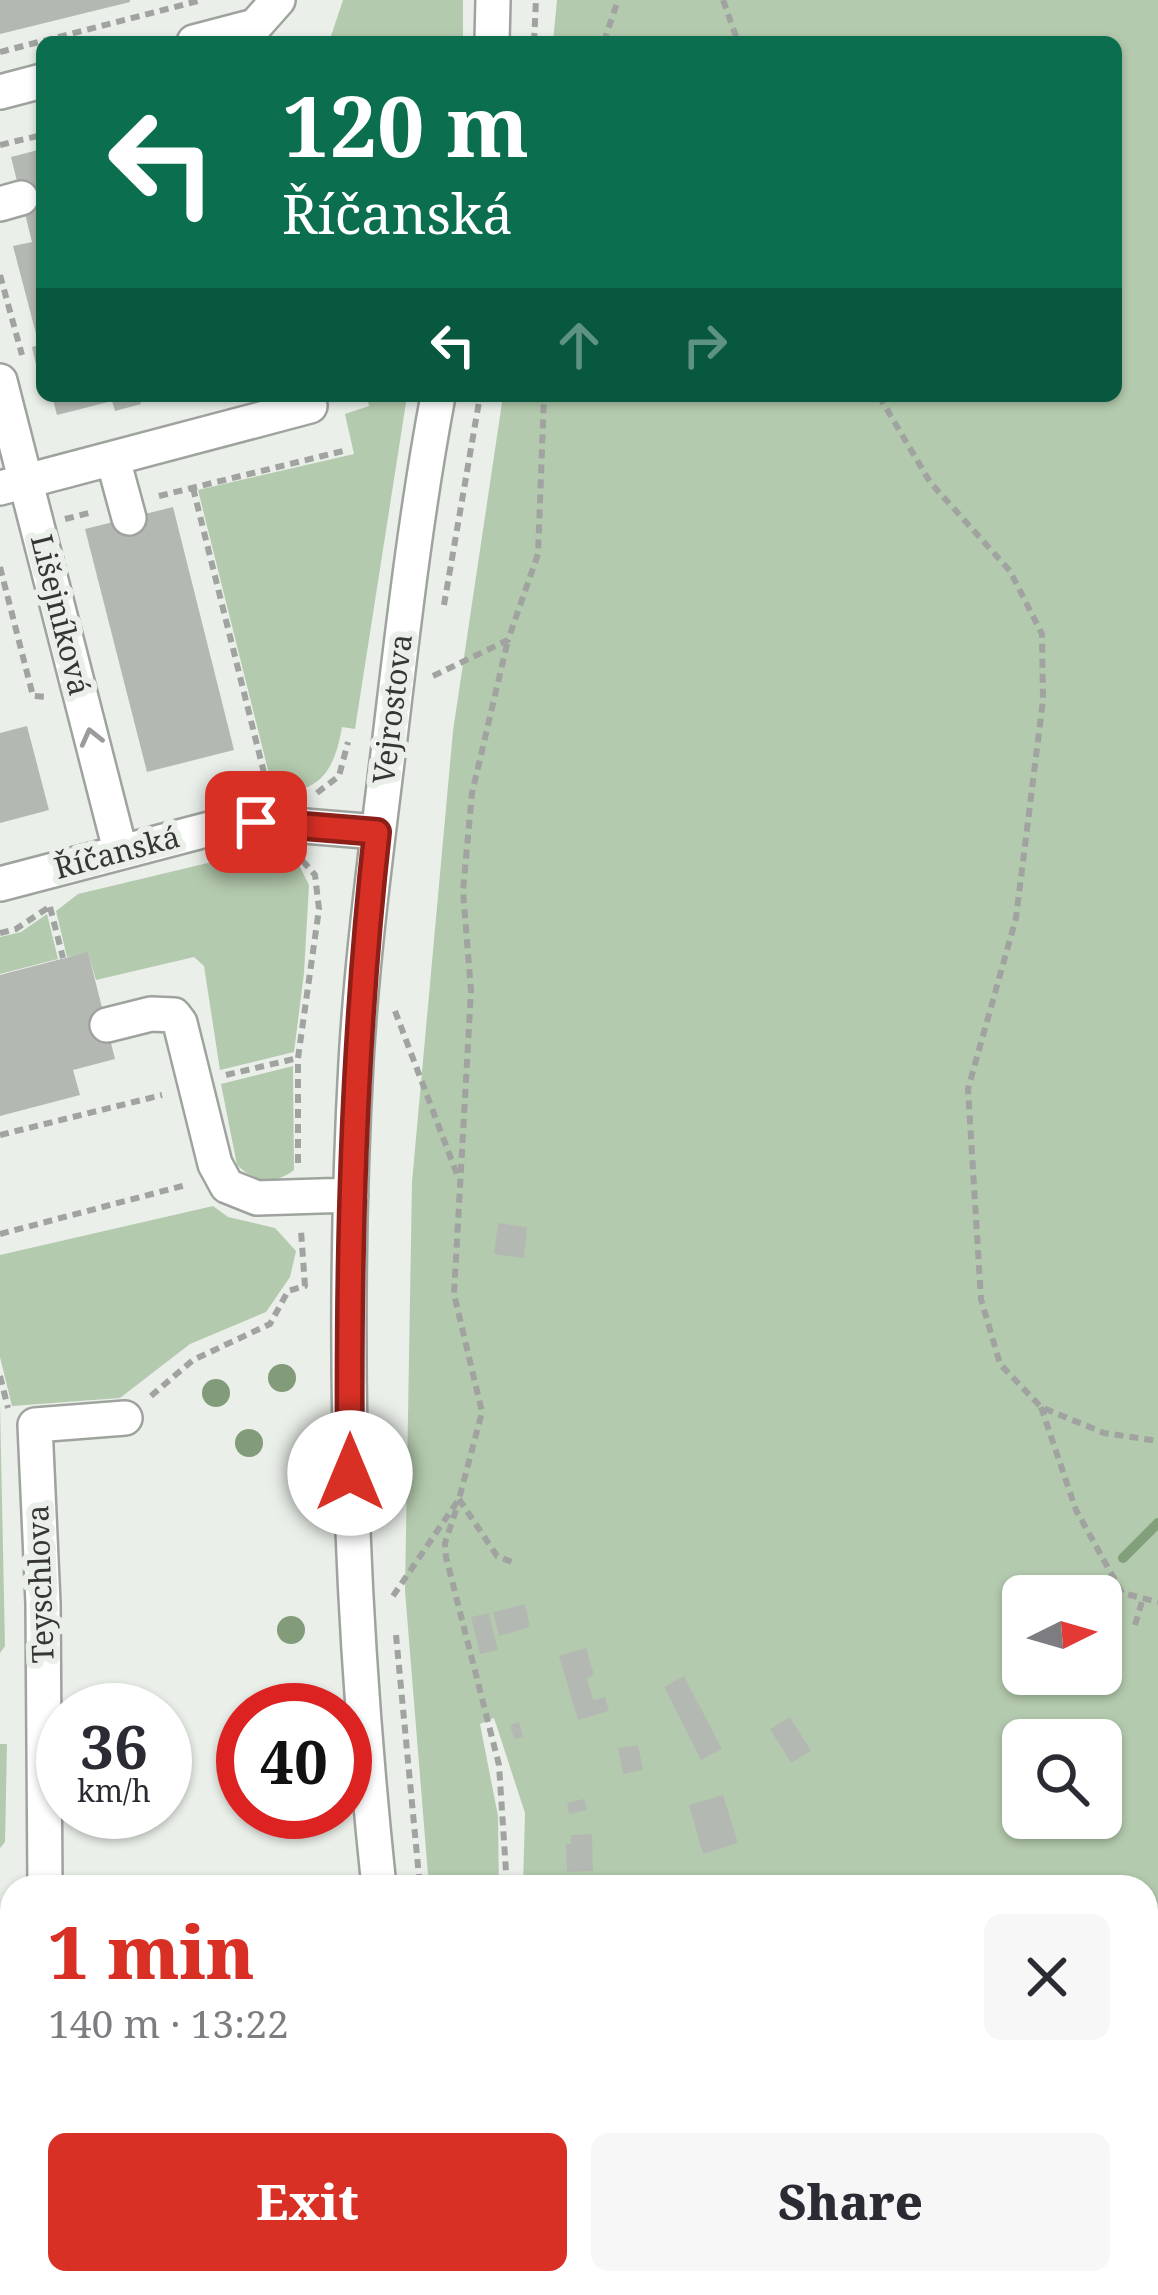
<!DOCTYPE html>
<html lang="en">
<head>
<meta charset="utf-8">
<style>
	:root { --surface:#fff; --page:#f7f7f7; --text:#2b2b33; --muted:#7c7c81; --accent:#d93025 }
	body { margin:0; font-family:"Noto Serif",serif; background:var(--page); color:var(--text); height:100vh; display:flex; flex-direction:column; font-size:45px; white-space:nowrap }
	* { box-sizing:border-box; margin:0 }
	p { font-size:39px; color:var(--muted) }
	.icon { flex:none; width:66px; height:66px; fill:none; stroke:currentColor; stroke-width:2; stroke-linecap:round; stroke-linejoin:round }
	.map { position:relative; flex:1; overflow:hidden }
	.panel { position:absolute; left:0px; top:1875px; width:1158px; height:420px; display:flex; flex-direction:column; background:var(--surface); border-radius:36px 36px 0 0; box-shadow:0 3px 9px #0004 }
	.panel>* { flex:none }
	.top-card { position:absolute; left:36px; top:36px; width:1086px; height:366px; border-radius:18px; box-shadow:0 3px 9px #0004; background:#0b6e4f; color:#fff; overflow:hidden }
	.needle { width:78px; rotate:85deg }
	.tools { position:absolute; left:1002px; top:1575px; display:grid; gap:24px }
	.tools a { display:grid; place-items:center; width:120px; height:120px; border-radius:18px; background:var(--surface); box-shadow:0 3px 9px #0004; font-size:60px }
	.speed { position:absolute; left:36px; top:1683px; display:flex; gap:24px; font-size:60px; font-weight:700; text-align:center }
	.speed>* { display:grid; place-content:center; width:156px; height:156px; border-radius:50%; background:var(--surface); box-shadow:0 3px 9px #0004; line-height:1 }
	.speed small { font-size:30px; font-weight:400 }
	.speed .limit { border:18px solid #d22; background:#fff; color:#111 }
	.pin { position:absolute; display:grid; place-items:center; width:102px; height:102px; color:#fff; margin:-51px; border-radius:24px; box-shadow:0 6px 18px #0006 }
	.me { position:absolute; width:132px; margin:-66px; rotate:0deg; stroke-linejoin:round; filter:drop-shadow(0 0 9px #0008) }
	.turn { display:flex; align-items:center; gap:42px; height:252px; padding:0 48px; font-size:54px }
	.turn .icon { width:156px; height:156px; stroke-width:2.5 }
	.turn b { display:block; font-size:84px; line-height:102px }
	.lanes { display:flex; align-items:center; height:114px; padding:0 48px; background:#0003; justify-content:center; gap:60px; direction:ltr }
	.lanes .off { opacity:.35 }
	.round { display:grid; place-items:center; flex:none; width:126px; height:126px; border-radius:18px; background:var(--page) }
	.summary { display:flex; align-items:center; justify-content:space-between; height:204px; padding:0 48px }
	h1 { font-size:72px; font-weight:800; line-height:90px; color:var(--accent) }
	.button { display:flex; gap:24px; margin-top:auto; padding:24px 48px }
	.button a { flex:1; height:138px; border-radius:18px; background:var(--accent); color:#fff; font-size:48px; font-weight:800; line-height:138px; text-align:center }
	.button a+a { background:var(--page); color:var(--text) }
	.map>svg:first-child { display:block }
	.green { fill:#b4caae; fill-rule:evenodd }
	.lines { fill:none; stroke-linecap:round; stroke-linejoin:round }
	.stream { stroke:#82a079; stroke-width:10 }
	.building { fill:#b4b8b3 }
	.minor-casing { stroke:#9fa39e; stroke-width:38 }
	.path { stroke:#a0a39f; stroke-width:6; stroke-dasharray:9 6; stroke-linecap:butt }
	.minor { stroke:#fff; stroke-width:33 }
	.tree { fill:#829b79 }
	.oneway { stroke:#9a9b9a }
	.route-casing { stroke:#8d1f18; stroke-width:30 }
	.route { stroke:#d93025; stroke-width:21 }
	.labels { text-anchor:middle; stroke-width:12; stroke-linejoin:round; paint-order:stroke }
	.street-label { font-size:30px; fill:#363735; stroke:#eaefe9 }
</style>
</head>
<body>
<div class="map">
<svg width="1158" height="2295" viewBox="0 0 1158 2295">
	<rect width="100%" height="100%" fill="#eaefe9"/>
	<path class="green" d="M 343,0 L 463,0 L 463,42 L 329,42 Z
		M 557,0 L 1158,0 L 1158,2295 L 548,2295 L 546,2283 L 1146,2283 L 1146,1887 L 523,1887 L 525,1813 L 494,1718 L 480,1724 L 498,1816 L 499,1887 L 429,1887 L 405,1591 L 412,1182 L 453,731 L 503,396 L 1116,396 L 1116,42 L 553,42 ZM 1023,1596 L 1101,1596 L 1101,1674 L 1023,1674 ZM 1023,1740 L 1101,1740 L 1101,1818 L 1023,1818 Z
		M 367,396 L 407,396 L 355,729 L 342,727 C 335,768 321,796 273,790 L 198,490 L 354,454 L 345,414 L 369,406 Z
		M 273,854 L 300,867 L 309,885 L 304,973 L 294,1052 L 220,1070 L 204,966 L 194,957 L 96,980 L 88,953 L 67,957 L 56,911 L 78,894 L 233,857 Z
		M 47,914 L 58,959 L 0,974 L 0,937 L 21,932 Z
		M 293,1066 L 294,1170 C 273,1186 255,1182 237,1165 L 221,1084 Z
		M 213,1206 L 228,1217 L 275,1228 L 296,1251 L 290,1277 L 266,1312 L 190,1344 L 120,1398 L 12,1406 L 0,1357 L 0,1255 Z
		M 0,1404 L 5,1646 L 0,1653 Z
		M 0,1744 L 7,1744 L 5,1842 L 0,1848 Z"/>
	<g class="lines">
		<path class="stream" d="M 1123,1558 L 1158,1523
			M 1084,1596 L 1096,1584"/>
	</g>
	<path class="building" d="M 0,0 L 130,0 L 130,2 L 0,34 Z
		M 42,149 L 42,383 L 40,383 L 32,347 L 39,345 L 13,246 L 32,242 L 11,157 Z
		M 52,396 L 139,396 L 141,404 L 115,411 L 112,401 L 57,415 Z
		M 173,507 L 234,750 L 147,772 L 85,529 Z
		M 27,726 L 49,810 L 0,823 L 0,733 Z
		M 88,952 L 115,1059 L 73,1070 L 80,1095 L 0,1116 L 0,975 Z
		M 498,1223 L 527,1227 L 524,1258 L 494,1254 Z
		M 525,1604 L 530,1627 L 499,1636 L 493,1612 Z
		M 489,1613 L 498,1650 L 480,1654 L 471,1617 Z
		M 586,1648 L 594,1675 L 587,1678 L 593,1700 L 605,1697 L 609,1711 L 578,1720 L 559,1656 Z
		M 684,1676 L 722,1749 L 701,1760 L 664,1687 Z
		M 790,1717 L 811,1751 L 791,1763 L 770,1729 Z
		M 519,1722 L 523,1737 L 514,1739 L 510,1725 Z
		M 638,1745 L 643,1770 L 623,1774 L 618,1748 Z
		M 723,1795 L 738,1843 L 703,1854 L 689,1805 Z
		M 584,1799 L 587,1810 L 569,1814 L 567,1803 Z
		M 592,1834 L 593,1871 L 567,1872 L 566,1844 L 571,1844 L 571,1835 Z
		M 759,2283 L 829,2283 L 832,2290 L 818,2295 L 727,2295 Z"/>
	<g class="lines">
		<g class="minor-casing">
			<path id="minor" d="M 194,42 L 255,26 L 278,0
				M 492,42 L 493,0
				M 0,92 L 42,81
				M 0,204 L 21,198
				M 0,381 L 120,850
				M 113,459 L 129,518
				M 0,488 L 310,406 L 308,396
				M 0,884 L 221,826 L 256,822 L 377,832
				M 107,1025 L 151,1014 L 174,1015 L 180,1023 L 215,1164 L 227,1186 L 257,1198 L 351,1195
				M 45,1887 L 43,1603 L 35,1425 L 125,1418
				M 379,1887 C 350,1613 341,1338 356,1062 C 362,957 376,852 389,746 C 403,629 416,513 438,396
				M 0,2179 L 12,2141
				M 446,2283 L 448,2295"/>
		</g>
		<path class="path" d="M 723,0 L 738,42
			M 534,42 L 536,0
			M 604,42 L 618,0
			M 0,52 L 202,0
			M 0,145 L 42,135
			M 0,275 L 22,355
			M 879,396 L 930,482 L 1010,571 L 1042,634 L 1043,700 L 1016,918 L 968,1089 L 981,1299 L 1000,1364 L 1041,1407 L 1104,1433 L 1158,1441
			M 193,488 L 269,793
			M 159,496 L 347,450
			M 65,519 L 93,512
			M 0,567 L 33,696 L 49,697
			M 444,605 L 480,396
			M 433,676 L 508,640 L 538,554 L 544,396
			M 317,793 L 339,776 L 348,742
			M 50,907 L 63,958
			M 0,933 L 16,929 L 49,907
			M 395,1011 L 458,1177
			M 226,1075 L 298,1058
			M 0,1135 L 162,1095
			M 298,1163 L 298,1058 L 319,909 L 315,875 L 302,860
			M 0,1234 L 186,1185
			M 0,1376 L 8,1408
			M 151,1396 L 193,1360 L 270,1324 L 288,1291 L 305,1286 L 301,1231
			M 1041,1407 L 1076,1510 L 1122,1593 L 1158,1602
			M 459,1499 L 497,1556 L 517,1564
			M 456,1510 L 445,1543 L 446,1557 L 499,1765 L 507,1887
			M 393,1596 L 459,1499 L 482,1412 L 454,1294 L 471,991 L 463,891 L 472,793 L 508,640
			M 1135,1625 L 1143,1598
			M 396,1635 L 420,1887
			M 0,2078 L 8,2062 L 12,1907
			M 487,2283 L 490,2295
			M 534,2283 L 536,2295"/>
		<use href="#minor" class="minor"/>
	</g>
	<g class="tree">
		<circle cx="282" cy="1378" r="14"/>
		<circle cx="216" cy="1393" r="14"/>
		<circle cx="249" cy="1443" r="14"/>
		<circle cx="291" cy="1630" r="14"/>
	</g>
	<defs><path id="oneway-chevron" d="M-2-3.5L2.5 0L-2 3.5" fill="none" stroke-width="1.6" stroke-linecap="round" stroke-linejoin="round" transform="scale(3)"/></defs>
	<use class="oneway" href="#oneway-chevron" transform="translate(91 737) rotate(-104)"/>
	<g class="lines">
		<g class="route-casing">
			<path id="route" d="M 256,822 L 377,832 C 353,1046 348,1258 350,1473"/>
		</g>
		<use href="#route" class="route"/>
	</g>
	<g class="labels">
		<g class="street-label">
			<text transform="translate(60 615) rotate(76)" y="10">Lišejníková</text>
			<text transform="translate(393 709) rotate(-83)" y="10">Vejrostova</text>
			<text transform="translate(117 853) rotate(-15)" y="10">Říčanská</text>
			<text transform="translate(41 1584) rotate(-92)" y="10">Teyschlova</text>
		</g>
	</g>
</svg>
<div class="tools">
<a><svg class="needle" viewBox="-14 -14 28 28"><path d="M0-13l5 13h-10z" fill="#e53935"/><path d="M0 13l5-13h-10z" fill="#7c7c81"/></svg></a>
<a><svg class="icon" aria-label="search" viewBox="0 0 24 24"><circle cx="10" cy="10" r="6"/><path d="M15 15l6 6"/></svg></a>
</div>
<div class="speed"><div>36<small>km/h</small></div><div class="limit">40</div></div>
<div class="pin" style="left:256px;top:822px;background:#d93025"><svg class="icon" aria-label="arrive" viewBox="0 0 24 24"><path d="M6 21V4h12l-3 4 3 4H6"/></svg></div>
<svg class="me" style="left:350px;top:1473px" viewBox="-20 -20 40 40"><circle r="19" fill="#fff"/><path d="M0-13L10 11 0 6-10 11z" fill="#d93025"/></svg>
<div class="top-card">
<div class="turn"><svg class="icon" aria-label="left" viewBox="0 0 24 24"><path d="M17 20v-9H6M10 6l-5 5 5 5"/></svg><div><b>120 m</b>Říčanská</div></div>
<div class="lanes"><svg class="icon" aria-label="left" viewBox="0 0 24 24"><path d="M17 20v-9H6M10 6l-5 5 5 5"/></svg><svg class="icon off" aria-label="ahead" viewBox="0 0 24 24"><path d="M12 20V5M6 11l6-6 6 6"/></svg><svg class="icon off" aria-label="right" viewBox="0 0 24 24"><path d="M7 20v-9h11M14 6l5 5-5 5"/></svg></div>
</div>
<section class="panel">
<div class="summary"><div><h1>1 min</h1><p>140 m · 13:22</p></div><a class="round"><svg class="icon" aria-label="close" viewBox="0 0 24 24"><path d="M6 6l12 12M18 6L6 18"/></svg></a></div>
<div class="button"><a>Exit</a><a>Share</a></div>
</section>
</div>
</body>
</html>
